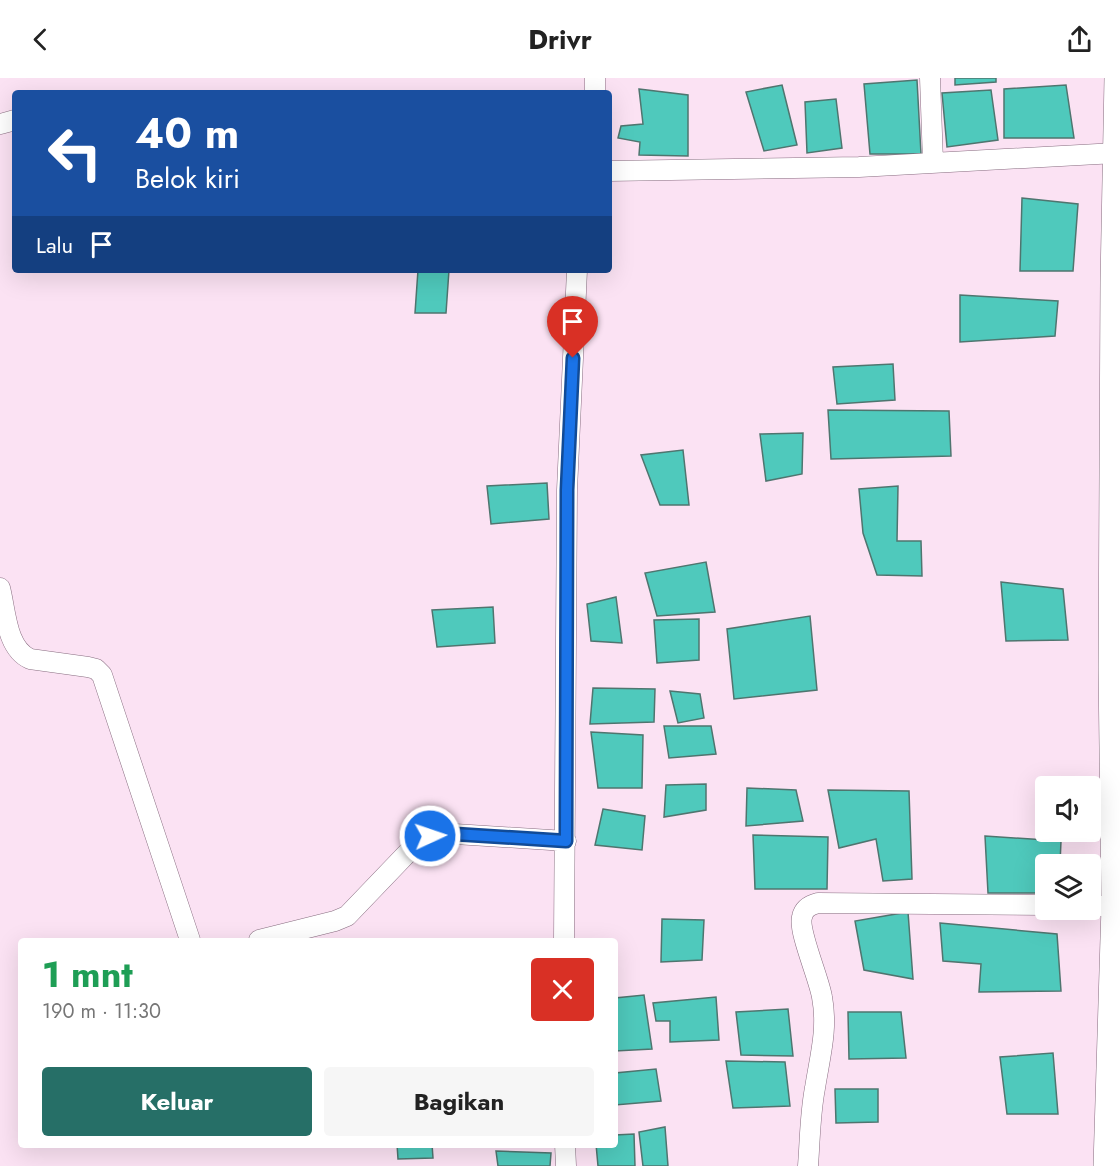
<!DOCTYPE html>
<html lang="id">
<head>
<meta charset="utf-8">
<style>
	:root { --surface:#fff; --page:#f6f6f6; --text:#222; --muted:#767676; --accent:#266f67 }
	body { margin:0; font-family:Jost,sans-serif; background:var(--page); color:var(--text); height:100vh; display:flex; flex-direction:column; font-size:22px; white-space:nowrap }
	* { box-sizing:border-box; margin:0 }
	p { font-size:20px; color:var(--muted) }
	.icon { flex:none; width:33px; height:33px; fill:none; stroke:currentColor; stroke-width:2; stroke-linecap:round; stroke-linejoin:round }
	.map { position:relative; flex:1; overflow:hidden }
	.details { position:absolute; left:18px; top:860px; width:600px; height:210px; display:flex; flex-direction:column; background:var(--surface); border-radius:6px; box-shadow:0 6px 24px #0002 }
	.details>* { flex:none }
	.banner { position:absolute; left:12px; top:12px; width:600px; height:183px; border-radius:6px; box-shadow:0 6px 24px #0002; background:#1a4fa0; color:#fff; overflow:hidden }
	.fabs { position:absolute; left:1035px; top:698px; display:grid; gap:12px }
	.fabs a { display:grid; place-items:center; width:66px; height:66px; border-radius:6px; background:var(--surface); box-shadow:0 6px 24px #0002; font-size:30px }
	.pin { position:absolute; display:grid; place-items:center; width:51px; height:51px; color:#fff; margin:-62px -26px; border-radius:50% 50% 50% 0; rotate:-45deg; box-shadow:0 0 6px #0007 }
	.pin .icon { rotate:45deg }
	.me { position:absolute; width:66px; margin:-33px; rotate:87deg; stroke-linejoin:round; filter:drop-shadow(0 0 4px #0008) }
	.turn { display:flex; align-items:center; gap:21px; height:126px; padding:0 24px; font-size:27px }
	.turn .icon { width:78px; height:78px; stroke-width:2.5 }
	.turn b { display:block; font-size:42px; line-height:51px }
	.then { display:flex; align-items:center; height:57px; padding:0 24px; background:#0003; gap:12px; font-size:22px }
	.round { display:grid; place-items:center; flex:none; width:63px; height:63px; border-radius:6px; background:var(--page) }
	.head { display:flex; align-items:center; justify-content:space-between; height:102px; padding:0 24px }
	h1 { font-size:36px; font-weight:700; line-height:45px; color:#1e9e55 }
	.button { display:flex; gap:12px; margin-top:auto; padding:12px 24px }
	.button a { flex:1; height:69px; border-radius:6px; background:var(--accent); color:#fff; font-size:24px; font-weight:700; line-height:69px; text-align:center }
	.button a+a { background:var(--page); color:var(--text) }
	header { display:flex; justify-content:space-between; align-items:center; height:78px; padding:0 24px; background:var(--surface); font-size:27px; font-weight:700 }
	.map>svg:first-child { display:block }
	.building { fill:#4fc9bc; stroke:#4f756f; stroke-width:1.5 }
	.lines { fill:none; stroke-linecap:round; stroke-linejoin:round }
	.minor-casing { stroke:#886d80; stroke-width:21 }
	.secondary-casing { stroke:#886d80; stroke-width:28 }
	.minor { stroke:#fff; stroke-width:20 }
	.secondary { stroke:#fff; stroke-width:27 }
	.route-casing { stroke:#114b97; stroke-width:15 }
	.route { stroke:#1a73e8; stroke-width:10 }
</style>
</head>
<body>
<header><svg class="icon" aria-label="back" viewBox="0 0 24 24"><path d="M15 5l-7 7 7 7"/></svg>Drivr<svg class="icon" aria-label="share" viewBox="0 0 24 24"><path d="M12 15V3M7 8l5-5 5 5M5 13v7h14v-7"/></svg></header>
<div class="map">
<svg width="1120" height="1088" viewBox="0 0 1120 1088">
	<rect width="100%" height="100%" fill="#fbe2f3"/>
	<path class="building" d="M 955,0 L 996,0 L 996,4 L 955,7 Z
		M 917,2 L 921,76 L 870,76 L 864,6 Z
		M 782,7 L 797,67 L 764,73 L 746,14 Z
		M 1066,7 L 1074,60 L 1004,60 L 1004,11 Z
		M 639,11 L 688,17 L 688,78 L 639,77 L 640,64 L 618,60 L 621,48 L 643,46 Z
		M 991,12 L 998,62 L 947,69 L 942,15 Z
		M 836,21 L 842,70 L 807,75 L 805,24 Z
		M 1022,120 L 1078,126 L 1073,193 L 1020,193 Z
		M 418,192 L 449,192 L 446,235 L 415,235 Z
		M 960,217 L 1058,223 L 1055,258 L 960,264 Z
		M 893,286 L 895,322 L 837,326 L 833,289 Z
		M 828,332 L 949,333 L 951,378 L 831,381 Z
		M 803,355 L 802,396 L 766,403 L 760,356 Z
		M 683,372 L 689,427 L 660,427 L 641,377 Z
		M 547,405 L 549,441 L 491,446 L 487,408 Z
		M 898,408 L 897,463 L 921,463 L 922,498 L 877,497 L 863,455 L 859,411 Z
		M 706,484 L 715,534 L 657,538 L 645,495 Z
		M 1001,504 L 1063,511 L 1068,562 L 1006,563 Z
		M 616,519 L 622,565 L 591,563 L 587,526 Z
		M 493,529 L 495,565 L 437,569 L 432,532 Z
		M 810,538 L 817,612 L 734,621 L 727,551 Z
		M 699,541 L 699,582 L 657,585 L 654,542 Z
		M 593,610 L 655,611 L 654,644 L 590,646 Z
		M 670,613 L 700,616 L 704,640 L 678,645 Z
		M 664,648 L 711,648 L 716,676 L 669,680 Z
		M 591,654 L 643,657 L 642,710 L 598,710 Z
		M 706,706 L 706,732 L 664,739 L 666,707 Z
		M 747,710 L 796,712 L 803,743 L 746,748 Z
		M 828,712 L 909,713 L 912,801 L 883,803 L 876,761 L 839,770 Z
		M 603,731 L 645,738 L 642,772 L 595,767 Z
		M 753,757 L 828,759 L 827,811 L 755,811 Z
		M 985,758 L 1061,763 L 1060,786 L 1046,786 L 1046,815 L 988,815 Z
		M 908,834 L 913,901 L 864,892 L 855,843 Z
		M 662,841 L 704,842 L 702,882 L 661,884 Z
		M 940,845 L 1057,856 L 1061,913 L 979,914 L 981,886 L 943,883 Z
		M 644,917 L 652,971 L 615,973 L 615,920 Z
		M 716,919 L 719,962 L 670,964 L 670,943 L 656,943 L 653,925 Z
		M 788,931 L 793,978 L 741,977 L 736,934 Z
		M 848,934 L 901,934 L 906,980 L 849,981 Z
		M 1053,975 L 1058,1036 L 1007,1036 L 1000,979 Z
		M 726,983 L 785,984 L 790,1028 L 733,1030 Z
		M 656,991 L 661,1023 L 615,1027 L 615,995 Z
		M 835,1011 L 878,1011 L 878,1044 L 836,1045 Z
		M 665,1049 L 668,1088 L 643,1088 L 639,1054 Z
		M 634,1056 L 635,1088 L 598,1088 L 596,1066 L 615,1066 L 615,1057 Z
		M 397,1066 L 432,1066 L 433,1080 L 398,1081 Z
		M 496,1073 L 551,1075 L 550,1088 L 498,1088 Z"/>
	<g class="lines">
		<g class="minor-casing">
			<path id="minor" d="M 595,0 L 595,15
				M 930,0 L 933,84
				M 0,46 L 15,42
				M 609,93 L 859,89 L 1116,75
				M 0,510 C 6,533 6,570 30,581 L 88,589 L 96,591 L 102,597 L 190,862
				M 1090,828 L 1115,828
				M 259,862 L 335,843 L 347,838 L 416,766 L 430,758 L 439,755 L 566,763
				M 564,862 L 567,412 L 577,192
				M 565,1066 L 566,1088
				M 808,1088 C 810,1062 810,1036 815,1010 C 820,978 828,951 822,919 C 819,900 798,853 802,839 C 804,830 810,827 818,825 L 1046,827"/>
		</g>
		<g class="secondary-casing">
			<path id="secondary" d="M 1107,1088 L 1115,828 L 1112,590 L 1114,204 L 1118,0"/>
		</g>
		<use href="#minor" class="minor"/>
		<use href="#secondary" class="secondary"/>
	</g>
	<g class="lines">
		<g class="route-casing">
			<path id="route" d="M 430,758 L 439,755 L 566,763 L 567,412 L 573,280"/>
		</g>
		<use href="#route" class="route"/>
	</g>
</svg>
<div class="fabs">
<a><svg class="icon" aria-label="sound" viewBox="0 0 24 24"><path d="M4 9h4l5-4v14l-5-4H4zM17 9q2 3 0 6"/></svg></a>
<a><svg class="icon" aria-label="layers" viewBox="0 0 24 24"><path d="M12 4l9 5-9 5-9-5zM3 14l9 5 9-5"/></svg></a>
</div>
<div class="pin" style="left:573px;top:280px;background:#d93025"><svg class="icon" aria-label="arrive" viewBox="0 0 24 24"><path d="M6 21V4h12l-3 4 3 4H6"/></svg></div>
<svg class="me" style="left:430px;top:758px" viewBox="-20 -20 40 40"><circle r="17" fill="#1a73e8" stroke="#fff" stroke-width="3"/><path d="M0-11L8 9 0 5-8 9z" fill="#fff"/></svg>
<div class="banner">
<div class="turn"><svg class="icon" aria-label="left" viewBox="0 0 24 24"><path d="M17 20v-9H6M10 6l-5 5 5 5"/></svg><div><b>40 m</b>Belok kiri</div></div>
<div class="then">Lalu<svg class="icon" aria-label="arrive" viewBox="0 0 24 24"><path d="M6 21V4h12l-3 4 3 4H6"/></svg></div>
</div>
<section class="details">
<div class="head"><div><h1>1 mnt</h1><p>190 m · 11:30</p></div><a class="round" style="background:#d93025;color:#fff"><svg class="icon" aria-label="close" viewBox="0 0 24 24"><path d="M6 6l12 12M18 6L6 18"/></svg></a></div>
<div class="button"><a>Keluar</a><a>Bagikan</a></div>
</section>
</div>
</body>
</html>
